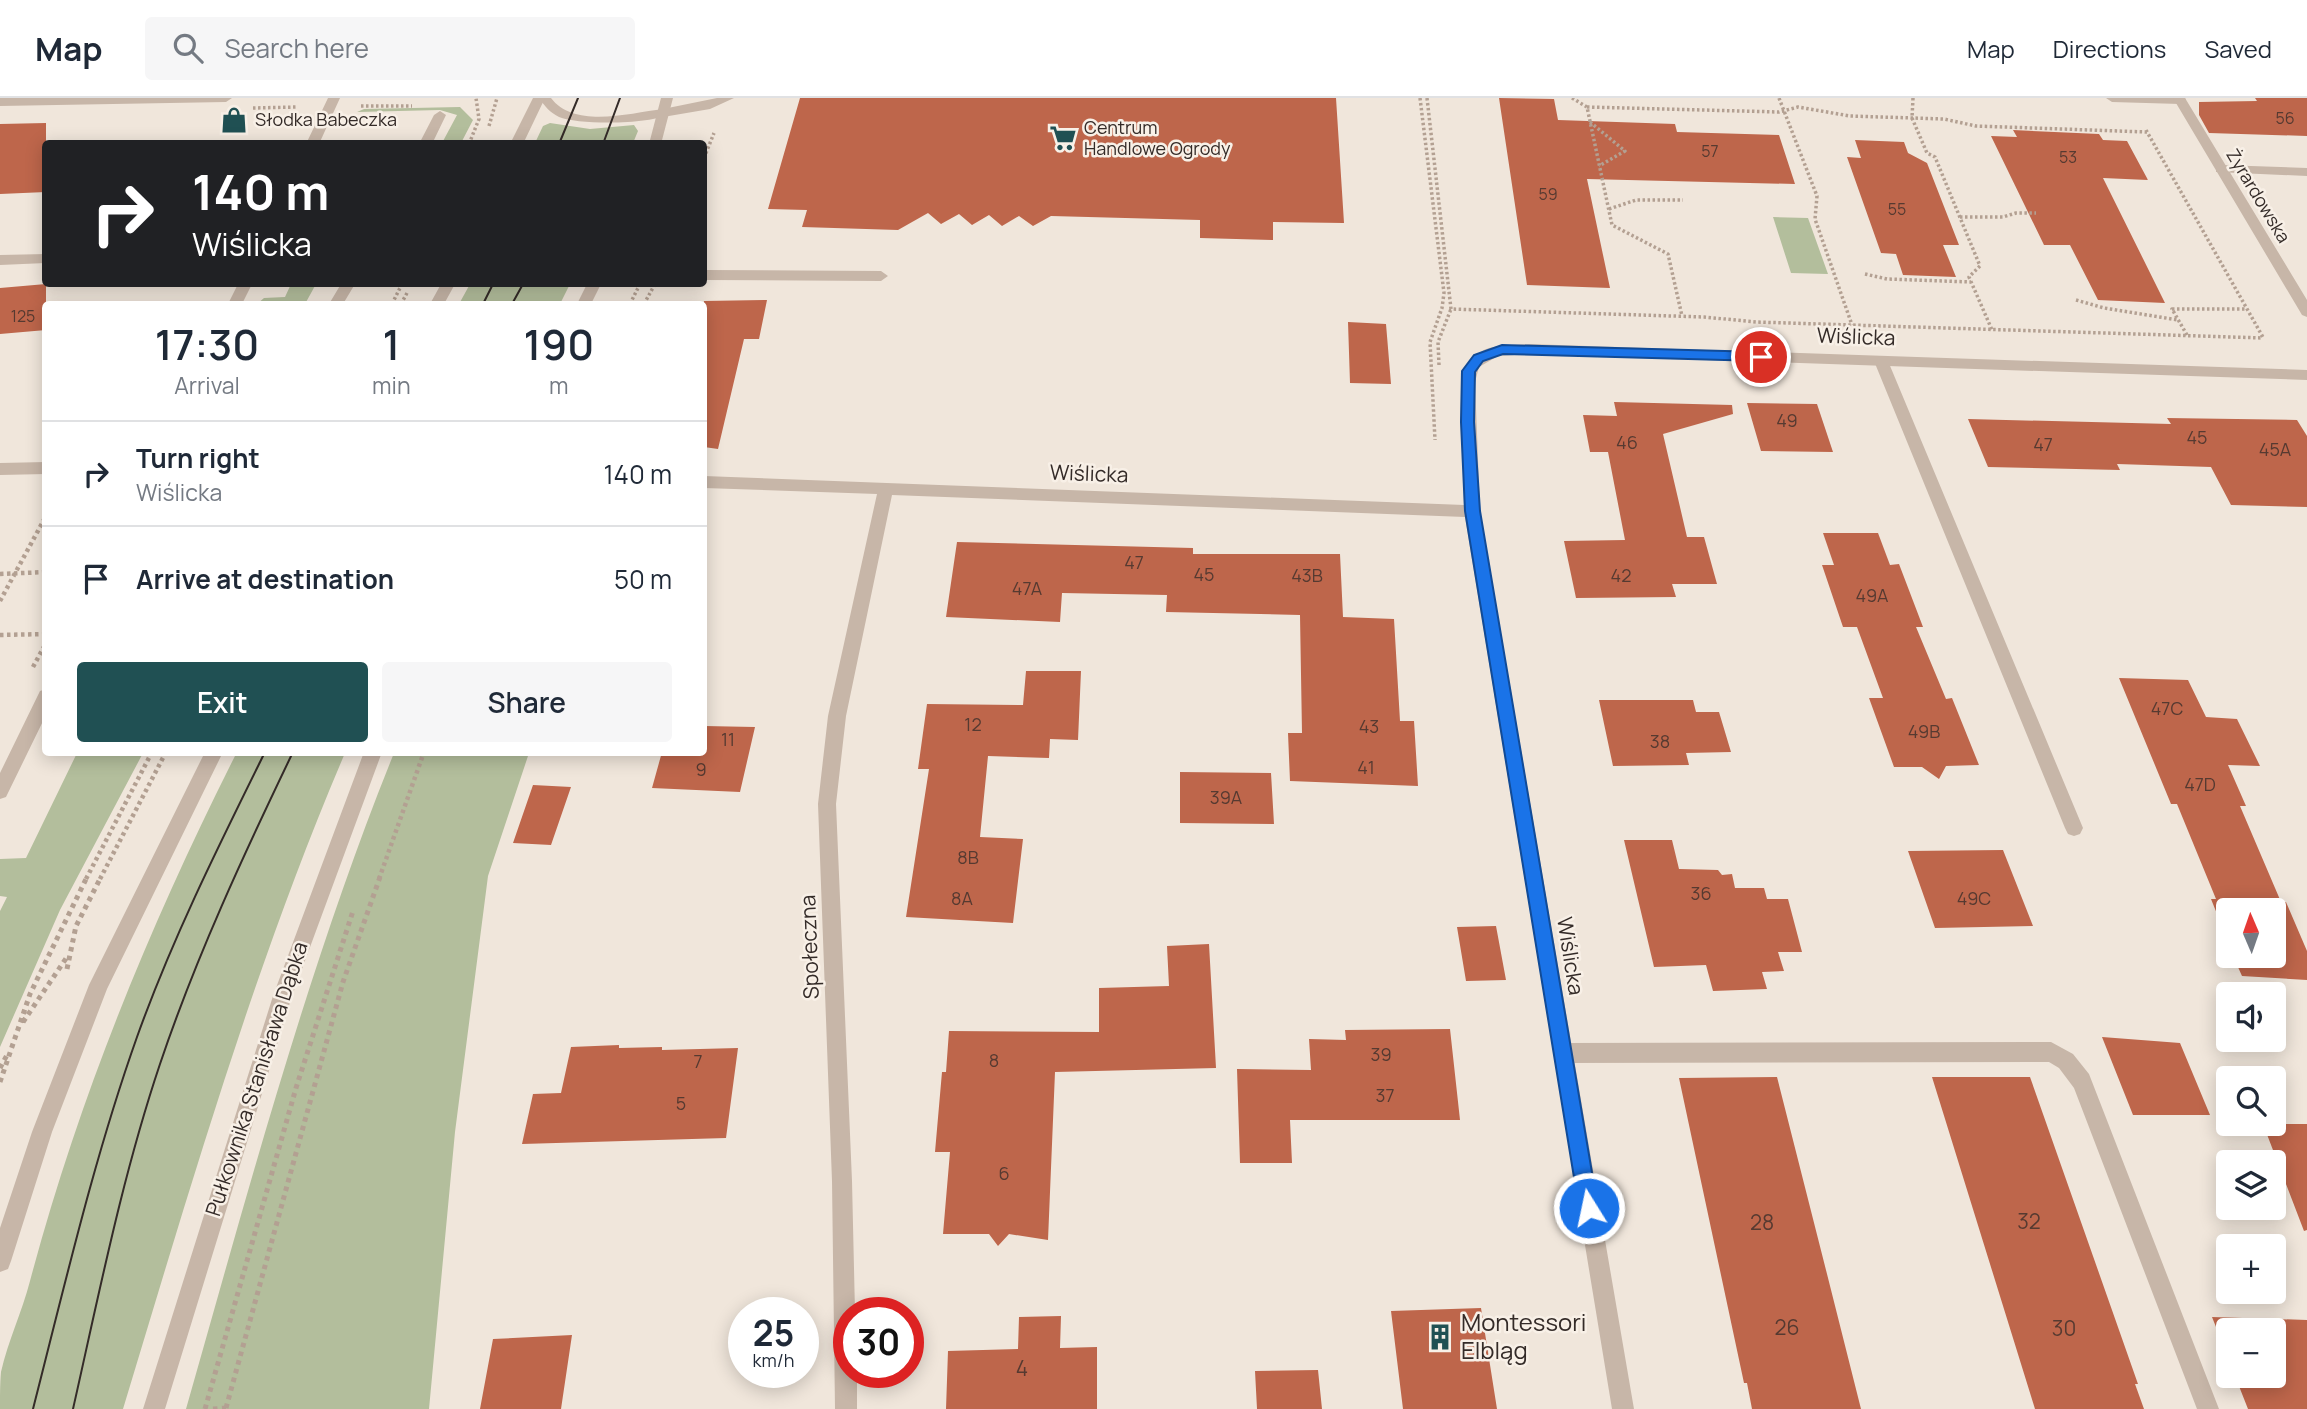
<!DOCTYPE html>
<html lang="en">
<head>
<meta charset="utf-8">
<style>
	:root { --surface:#fff; --page:#f6f6f7; --text:#1f2937; --muted:#747a83; --line:#e0e1e3; --accent:#205053 }
	body { margin:0; font-family:Manrope,sans-serif; background:var(--page); color:var(--text); height:100vh; display:flex; flex-direction:column; font-size:26px; white-space:nowrap }
	* { box-sizing:border-box; margin:0 }
	p { font-size:23px; color:var(--muted) }
	.icon { flex:none; width:38px; height:38px; fill:none; stroke:currentColor; stroke-width:2; stroke-linecap:round; stroke-linejoin:round }
	.map { position:relative; flex:1; overflow:hidden }
	.sheet { position:absolute; left:42px; top:203px; width:665px; height:455px; display:flex; flex-direction:column; background:var(--surface); border-radius:7px; box-shadow:0 4px 18px #0003 }
	.sheet>* { flex:none }
	.guide { position:absolute; left:42px; top:42px; width:665px; height:147px; border-radius:7px; box-shadow:0 4px 18px #0003; background:#202124; color:#fff; overflow:hidden }
	.needle { width:46px; rotate:358deg }
	.fabs { position:absolute; left:2216px; top:800px; display:grid; gap:14px }
	.fabs a { display:grid; place-items:center; width:70px; height:70px; border-radius:7px; background:var(--surface); box-shadow:0 4px 18px #0003; font-size:35px }
	.speed { position:absolute; left:728px; top:1199px; display:flex; gap:14px; font-size:35px; font-weight:700; text-align:center }
	.speed>* { display:grid; place-content:center; width:91px; height:91px; border-radius:50%; background:var(--surface); box-shadow:0 4px 18px #0003; line-height:1 }
	.speed small { font-size:18px; font-weight:400 }
	.speed .limit { border:10px solid #d22; background:#fff; color:#111 }
	.pin { position:absolute; display:grid; place-items:center; width:60px; height:60px; color:#fff; margin:-30px; border:4px solid #fff; border-radius:50%; box-shadow:0 2px 7px #0007 }
	.me { position:absolute; width:77px; margin:-38px; rotate:350deg; stroke-linejoin:round; filter:drop-shadow(0 0 5px #0008) }
	.turn { display:flex; align-items:center; gap:24px; height:147px; padding:0 35px; font-size:32px }
	.turn .icon { width:91px; height:91px; stroke-width:2.5 }
	.turn b { display:block; font-size:49px; line-height:60px }
	.eta { display:flex; justify-content:space-evenly; align-items:center; height:119px; text-align:center }
	.eta b { font-size:42px; font-weight:600; line-height:49px }
	.cta { display:flex; gap:14px; margin-top:auto; padding:14px 35px }
	.cta a { flex:1; height:80px; border-radius:7px; background:var(--accent); color:#fff; font-size:28px; font-weight:600; line-height:80px; text-align:center }
	.cta a+a { background:var(--page); color:var(--text) }
	ul { padding:0; list-style:none }
	li { display:flex; align-items:center; gap:21px; height:105px; padding:0 35px; border-top:2px solid var(--line) }
	li div { flex:1 }
	li b { display:block; font-size:26px }
	li em { font-style:normal }
	header { display:flex; align-items:center; gap:42px; box-sizing:border-box; height:98px; padding:0 35px; background:var(--surface); border-bottom:2px solid var(--line) }
	header strong { font-size:33px }
	nav { display:flex; gap:38px; margin-inline-start:auto; font-size:24px }
	.search { width:490px; height:63px; background:var(--page); display:flex; align-items:center; gap:18px; box-sizing:border-box; padding:0 24px; border-radius:7px; color:var(--muted); font-size:26px }
	.map>svg:first-child { display:block }
	.green { fill:#b3be9c }
	.building { fill:#be664b }
	.lines { fill:none; stroke-linecap:round; stroke-linejoin:round }
	.path-far2 { stroke:#b3a092; stroke-width:3.5; stroke-dasharray:2.5 2.5; stroke-linecap:butt }
	.path-far1 { stroke:#b3a092; stroke-width:4.5; stroke-dasharray:3.5 3.5; stroke-linecap:butt }
	.path { stroke:#b3a092; stroke-width:5; stroke-dasharray:4.5 4.5; stroke-linecap:butt }
	.service { fill:#c7b6a8; fill-rule:evenodd }
	.minor { fill:#c7b6a8; fill-rule:evenodd }
	.tertiary { fill:#c7b6a8; fill-rule:evenodd }
	.tram { stroke:#342b28; stroke-width:2 }
	.route { fill:#1a73e8; stroke:#114b97; stroke-width:2 }
	.labels { text-anchor:middle; stroke-width:5; stroke-linejoin:round; paint-order:stroke }
	.far-number-label { font-size:16px; fill:#563a31 }
	.far-poi-label { font-size:18px; fill:#342b28; stroke:#f8f0e7; text-anchor:start }
	.far-street-label { font-size:18px; fill:#342b28; stroke:#f8f0e7 }
	.number-label { font-size:18px; fill:#563a31 }
	.street-label { font-size:21px; fill:#342b28; stroke:#f8f0e7 }
	.near-number-label { font-size:21px; fill:#563a31 }
	.near-poi-label { font-size:24px; fill:#342b28; stroke:#f8f0e7; text-anchor:start }
</style>
</head>
<body>
<header>
<strong>Map</strong>
<div class="search"><svg class="icon" aria-label="search" viewBox="0 0 24 24"><circle cx="10" cy="10" r="6"/><path d="M15 15l6 6"/></svg>Search here</div>
<nav><a>Map</a><a>Directions</a><a>Saved</a></nav>
</header>
<div class="map">
<svg width="2307" height="1311" viewBox="0 0 2307 1311">
	<rect width="100%" height="100%" fill="#f0e6db"/>
	<path class="green" d="M 460,9 L 473,22 L 461,45 L 442,45 L 457,17 L 440,12 L 357,14 L 364,11 Z
		M 550,25 L 590,31 L 634,27 L 638,33 L 633,45 L 535,45 L 543,28 Z
		M 1773,119 L 1808,120 L 1828,176 L 1791,175 Z
		M 291,186 L 316,186 L 305,206 L 257,206 L 264,200 L 285,199 Z
		M 470,186 L 570,186 L 560,206 L 459,206 Z
		M 237,654 L 345,655 C 254,868 190,1090 123,1311 L 0,1311 C 0,1299 0,1285 1,1274 C 8,1243 22,1214 30,1183 C 79,999 151,824 237,654 Z
		M 77,655 L 143,655 L 60,812 L 0,949 L 0,813 L 7,799 L 0,798 L 0,761 L 26,760 Z
		M 394,655 L 529,655 L 488,778 L 455,1034 L 429,1311 L 186,1311 C 249,1090 308,868 394,655 Z"/>
	<path class="building" d="M 800,0 L 1336,0 L 1344,125 L 1273,124 L 1273,142 L 1200,140 L 1200,122 L 1051,118 L 1033,128 L 1019,118 L 1002,128 L 989,117 L 972,127 L 959,116 L 941,126 L 928,115 L 898,132 L 802,129 L 807,112 L 768,111 Z
		M 1499,0 L 1554,1 L 1558,22 L 1675,26 L 1677,34 L 1779,37 L 1795,86 L 1587,81 L 1610,190 L 1527,187 Z
		M 2255,0 L 2307,0 L 2307,38 L 2209,35 L 2199,17 L 2199,4 L 2257,3 Z
		M 46,25 L 46,94 L 0,96 L 0,26 Z
		M 2013,32 L 2099,36 L 2103,42 L 2127,43 L 2148,82 L 2103,80 L 2165,205 L 2098,202 L 2070,147 L 2044,147 L 1991,38 L 2017,39 Z
		M 1855,42 L 1904,44 L 1908,55 L 1927,65 L 1959,147 L 1943,147 L 1956,179 L 1903,177 L 1896,156 L 1881,155 L 1847,59 L 1861,60 Z
		M 46,186 L 46,232 L 0,236 L 0,190 Z
		M 767,202 L 759,241 L 744,241 L 718,351 L 704,349 L 704,203 Z
		M 1348,224 L 1386,226 L 1391,286 L 1350,285 Z
		M 1614,304 L 1732,307 L 1733,316 L 1663,336 L 1687,439 L 1704,439 L 1717,486 L 1672,486 L 1676,499 L 1576,500 L 1564,443 L 1625,442 L 1608,354 L 1590,354 L 1583,317 L 1617,318 Z
		M 1747,305 L 1817,306 L 1833,354 L 1761,353 Z
		M 2167,320 L 2297,322 L 2307,338 L 2307,409 L 2231,407 L 2211,369 L 2117,366 L 2120,372 L 1988,369 L 1968,321 L 2171,326 Z
		M 1823,435 L 1878,435 L 1890,467 L 1899,466 L 1923,529 L 1916,529 L 1946,601 L 1952,600 L 1979,667 L 1946,668 L 1939,681 L 1922,669 L 1894,669 L 1869,600 L 1883,600 L 1857,529 L 1843,529 L 1822,467 L 1834,467 Z
		M 957,444 L 1193,450 L 1193,456 L 1340,456 L 1343,519 L 1394,521 L 1400,623 L 1414,623 L 1418,688 L 1290,683 L 1288,635 L 1302,635 L 1300,517 L 1166,514 L 1167,497 L 1062,495 L 1060,524 L 946,519 Z
		M 1026,573 L 1081,573 L 1078,642 L 1050,641 L 1049,660 L 988,658 L 980,739 L 1023,741 L 1013,825 L 906,819 L 929,671 L 918,671 L 927,606 L 1023,607 Z
		M 2119,580 L 2188,582 L 2206,619 L 2237,621 L 2260,668 L 2228,667 L 2246,708 L 2240,708 L 2281,804 L 2286,804 L 2307,853 L 2307,882 L 2242,878 L 2233,858 L 2273,858 L 2273,812 L 2228,812 L 2228,843 L 2211,801 L 2216,801 L 2177,706 L 2171,706 Z
		M 1599,602 L 1693,602 L 1696,614 L 1719,614 L 1731,654 L 1686,655 L 1689,667 L 1613,668 Z
		M 704,628 L 755,629 L 740,694 L 652,690 L 662,654 L 704,654 Z
		M 1180,674 L 1271,675 L 1274,726 L 1180,725 Z
		M 533,687 L 571,689 L 551,747 L 513,745 Z
		M 1624,742 L 1672,742 L 1679,771 L 1718,772 L 1722,777 L 1732,776 L 1735,790 L 1764,790 L 1767,801 L 1788,801 L 1802,854 L 1778,854 L 1784,873 L 1762,874 L 1767,891 L 1713,893 L 1706,867 L 1654,869 Z
		M 2003,752 L 2033,828 L 1935,830 L 1908,753 Z
		M 1496,828 L 1506,882 L 1466,883 L 1457,829 Z
		M 1209,846 L 1216,970 L 1055,974 L 1048,1142 L 1009,1136 L 998,1148 L 989,1136 L 943,1136 L 950,1054 L 935,1054 L 942,974 L 946,974 L 949,933 L 1099,934 L 1099,890 L 1169,888 L 1167,848 Z
		M 1450,931 L 1460,1022 L 1290,1022 L 1292,1065 L 1240,1065 L 1237,971 L 1311,972 L 1309,941 L 1346,942 L 1345,932 Z
		M 2102,939 L 2180,945 L 2210,1017 L 2133,1017 Z
		M 619,947 L 619,950 L 662,949 L 662,952 L 738,950 L 726,1040 L 522,1046 L 533,996 L 561,995 L 571,949 Z
		M 1777,979 L 1827,1176 L 1861,1311 L 1752,1311 L 1747,1285 L 1744,1285 L 1679,980 Z
		M 1932,979 L 2030,979 L 2138,1286 L 2135,1286 L 2144,1311 L 2035,1311 Z
		M 2263,1026 L 2307,1026 L 2307,1132 L 2304,1133 Z
		M 1481,1210 L 1497,1311 L 1403,1311 L 1391,1213 Z
		M 1061,1218 L 1060,1250 L 1097,1249 L 1097,1311 L 946,1311 L 948,1253 L 1018,1251 L 1019,1219 Z
		M 2212,1219 L 2307,1222 L 2307,1311 L 2248,1311 L 2235,1278 L 2273,1278 L 2273,1232 L 2228,1232 L 2228,1259 Z
		M 572,1237 L 561,1311 L 480,1311 L 493,1241 Z
		M 1318,1272 L 1322,1311 L 1257,1311 L 1255,1273 Z"/>
	<g class="lines">
		<path class="path-far2" d="M 1420,0 L 1444,195 L 1442,210 L 1430,244 L 1435,342
			M 1427,0 L 1451,211 L 1704,219 L 1756,224 L 2263,240
			M 1572,0 L 1587,9 L 1612,127 L 1668,156 L 1682,218
			M 1779,0 L 1817,98 L 1815,121 L 1852,227
			M 1913,0 L 1912,20 L 1927,55 L 1935,59 L 1980,168 L 1969,179 L 1992,232
			M 361,8 L 412,8
			M 1587,9 L 1779,14 L 1798,9 L 1850,18 L 1944,21 L 1976,28 L 2147,34
			M 253,10 L 297,9
			M 1590,24 L 1625,53 L 1599,68
			M 489,28 L 497,0
			M 2146,32 L 2264,241
			M 469,46 L 479,21 L 476,0
			M 704,60 L 714,35
			M 1609,111 L 1636,102 L 1683,102
			M 1960,119 L 2003,119 L 2016,115 L 2036,115
			M 1865,176 L 1887,181 L 1971,184
			M 2076,202 L 2104,210 L 2178,222
			M 392,206 L 402,186
			M 401,206 L 407,195
			M 630,206 L 640,186
			M 644,206 L 655,186
			M 2187,237 L 2172,211 L 2247,211
			M 1439,267 L 1438,244 L 1451,211"/>
		<path class="path-far1" d="M 0,476 L 46,474
			M 0,503 L 46,418
			M 0,537 L 46,536
			M 33,569 L 46,545
			M 86,781 L 152,654
			M 100,781 L 166,654
			M 379,781 L 424,654"/>
		<path class="path" d="M 67,871 L 76,828 L 101,779
			M 23,924 L 67,859
			M 0,970 L 7,957
			M 0,984 L 30,896 L 87,779
			M 226,1310 L 343,884 L 380,779
			M 205,1311 L 296,990 L 353,813
			M 213,1311 L 226,1310"/>
		<path class="service" d="M 328,0 L 340,0 L 319,46 L 306,46 Z
			M 717,0 L 734,0 L 710,11 L 663,19 L 657,15 L 663,11 Z
			M 2106,0 L 2185,0 L 2186,2 L 2180,6 L 2112,4 Z
			M 440,13 L 446,17 L 432,46 L 419,46 L 434,17 Z
			M 2221,67 L 2307,70 L 2307,78 L 2216,74 L 2216,68 Z
			M 46,156 L 46,165 L 0,167 L 0,157 Z
			M 704,172 L 881,173 L 888,178 L 881,183 L 704,182 Z
			M 238,186 L 252,186 L 242,206 L 228,206 Z
			M 341,186 L 355,186 L 343,206 L 329,206 Z
			M 1881,258 L 1888,263 L 2083,730 L 2080,736 L 2074,738 L 2068,736 L 2065,730 L 1874,263 Z
			M 46,364 L 46,376 L 0,377 L 0,365 Z
			M 46,591 L 46,617 L 6,699 L 0,701 L 0,675 L 40,593 Z
			M 2051,944 L 2073,956 L 2089,976 L 2219,1311 L 2197,1311 L 2074,990 L 2059,970 L 2049,964 L 1563,965 L 1556,962 L 1553,955 L 1556,948 L 1563,945 Z"/>
		<path class="minor" d="M 0,0 L 232,0 L 226,4 L 0,8 Z
			M 539,0 L 551,0 C 574,31 630,15 663,11 L 669,15 C 654,27 578,27 559,19 C 549,14 545,8 539,0 Z
			M 2173,0 L 2185,0 L 2307,202 L 2307,219 L 2302,217 Z
			M 1529,246 L 2307,272 L 2307,282 L 1529,256 L 1498,258 L 1479,269 L 1475,284 L 1480,413 L 1634,1311 L 1612,1311 L 1465,419 L 892,397 L 846,618 L 836,706 L 852,1083 L 855,1214 L 849,1214 L 849,1274 L 857,1274 L 857,1311 L 835,1311 L 832,1083 L 818,706 L 828,618 L 877,396 L 704,390 L 704,378 L 1464,407 L 1461,284 C 1472,245 1494,248 1529,246 Z"/>
		<path class="tertiary" d="M 533,0 L 545,0 L 523,46 L 510,46 Z
			M 661,0 L 673,0 L 661,46 L 649,46 Z
			M 441,186 L 455,186 L 444,206 L 430,206 Z
			M 587,186 L 601,186 L 591,206 L 577,206 Z
			M 205,654 L 223,654 L 107,891 L 52,1034 L 11,1163 L 8,1171 L 0,1174 L 0,1130 L 32,1034 L 89,887 Z
			M 364,654 L 382,654 L 292,898 L 165,1311 L 143,1311 L 273,898 Z"/>
		<path class="tram" d="M 559,46 L 578,0
			M 603,46 L 620,0
			M 483,206 L 493,186
			M 512,206 L 523,186
			M 33,1311 C 65,1186 94,1060 137,939 C 172,841 219,747 265,654
			M 73,1311 C 99,1196 122,1079 160,966 C 196,859 244,756 293,654"/>
	</g>
	<path class="route" d="M 1502,247 L 1761,254 L 1768,259 L 1761,263 L 1503,256 L 1483,263 L 1475,274 L 1474,324 L 1480,413 L 1598,1110 L 1596,1116 L 1589,1119 L 1582,1116 L 1579,1110 L 1465,413 L 1461,324 L 1462,273 L 1474,257 Z"/>
	<defs>
		<g id="shop-bare" transform="scale(2.1)"><path d="M-5-2.5h2.3a2.7 3.5 0 0 1 5.4 0H5L5.5 6h-11ZM-1.5-2.5h3a1.5 2.3 0 0 0-3 0Z" fill="#205053" stroke="#f8f0e7" stroke-width="2.5" paint-order="stroke"/></g>
		<g id="supermarket-bare" transform="scale(2.1)"><path d="M-6-5.5h2.5l.6 2H6L4.5 2H-2.5L-4.4-4H-6ZM-1.5 3.2a1.3 1.3 0 1 0 .1 0ZM3 3.2a1.3 1.3 0 1 0 .1 0Z" fill="#205053" stroke="#f8f0e7" stroke-width="2.5" paint-order="stroke"/></g>
		<g id="building-bare" transform="scale(2.1)"><path d="M-4-6H4V6H1V3H-1V6H-4ZM-2.5-4.3h1.7v1.8h-1.7ZM.8-4.3h1.7v1.8H.8ZM-2.5-1h1.7V.8h-1.7ZM.8-1h1.7V.8H.8Z" fill="#205053" stroke="#f8f0e7" stroke-width="2.5" paint-order="stroke"/></g>
	</defs>
	<g fill-rule="evenodd">
		<use href="#shop-bare" x="234" y="22"/>
		<use href="#supermarket-bare" x="1063" y="40"/>
		<use href="#building-bare" x="1440" y="1239"/>
	</g>
	<g class="labels">
		<g class="far-number-label">
			<text x="2285" y="26">56</text>
			<text x="1710" y="59">57</text>
			<text x="2068" y="65">53</text>
			<text x="1548" y="102">59</text>
			<text x="1897" y="117">55</text>
			<text x="23" y="224">125</text>
		</g>
		<g class="far-poi-label">
			<text x="255" y="28">Słodka Babeczka</text>
			<text x="1084" y="36">Centrum<tspan x="1084" dy="21">Handlowe Ogrody</tspan></text>
		</g>
		<g class="far-street-label">
			<text transform="translate(2258 98) rotate(59)" y="6">Żyrardowska</text>
		</g>
		<g class="number-label">
			<text x="1787" y="329">49</text>
			<text x="2197" y="346">45</text>
			<text x="1627" y="351">46</text>
			<text x="2043" y="353">47</text>
			<text x="2275" y="358">45A</text>
			<text x="1134" y="471">47</text>
			<text x="1204" y="483">45</text>
			<text x="1307" y="484">43B</text>
			<text x="1621" y="484">42</text>
			<text x="1027" y="497">47A</text>
			<text x="1872" y="504">49A</text>
			<text x="2167" y="617">47C</text>
			<text x="973" y="633">12</text>
			<text x="1369" y="635">43</text>
			<text x="1924" y="640">49B</text>
			<text x="728" y="648">11</text>
			<text x="1660" y="650">38</text>
			<text x="1366" y="676">41</text>
			<text x="701" y="678">9</text>
			<text x="2200" y="693">47D</text>
			<text x="1226" y="706">39A</text>
			<text x="968" y="766">8B</text>
			<text x="1701" y="802">36</text>
			<text x="962" y="807">8A</text>
			<text x="1974" y="807">49C</text>
			<text x="1381" y="963">39</text>
			<text x="994" y="969">8</text>
			<text x="698" y="970">7</text>
			<text x="1385" y="1004">37</text>
			<text x="681" y="1012">5</text>
			<text x="1004" y="1082">6</text>
		</g>
		<g class="street-label">
			<text transform="translate(1856 239) rotate(2)" y="7">Wiślicka</text>
			<text transform="translate(1089 376) rotate(2)" y="7">Wiślicka</text>
			<text transform="translate(810 849) rotate(-92)" y="7">Społeczna</text>
			<text transform="translate(1570 858) rotate(81)" y="7">Wiślicka</text>
			<text transform="translate(257 981) rotate(-72)" y="7">Pułkownika Stanisława Dąbka</text>
		</g>
		<g class="near-number-label">
			<text x="2029" y="1131">32</text>
			<text x="1762" y="1132">28</text>
			<text x="1787" y="1237">26</text>
			<text x="2064" y="1238">30</text>
			<text x="1022" y="1278">4</text>
		</g>
		<g class="near-poi-label">
			<text x="1461" y="1233">Montessori<tspan x="1461" dy="28">Elbląg</tspan></text>
		</g>
	</g>
</svg>
<div class="fabs">
<a><svg class="needle" viewBox="-14 -14 28 28"><path d="M0-13l5 13h-10z" fill="#e53935"/><path d="M0 13l5-13h-10z" fill="#747a83"/></svg></a>
<a><svg class="icon" aria-label="sound" viewBox="0 0 24 24"><path d="M4 9h4l5-4v14l-5-4H4zM17 9q2 3 0 6"/></svg></a>
<a><svg class="icon" aria-label="search" viewBox="0 0 24 24"><circle cx="10" cy="10" r="6"/><path d="M15 15l6 6"/></svg></a>
<a><svg class="icon" aria-label="layers" viewBox="0 0 24 24"><path d="M12 4l9 5-9 5-9-5zM3 14l9 5 9-5"/></svg></a>
<a>+</a>
<a>−</a>
</div>
<div class="speed"><div>25<small>km/h</small></div><div class="limit">30</div></div>
<div class="pin" style="left:1761px;top:259px;background:#d93025"><svg class="icon" aria-label="arrive" viewBox="0 0 24 24"><path d="M6 21V4h12l-3 4 3 4H6"/></svg></div>
<svg class="me" style="left:1589px;top:1110px" viewBox="-20 -20 40 40"><circle r="17" fill="#1a73e8" stroke="#fff" stroke-width="3"/><path d="M0-11L8 9 0 5-8 9z" fill="#fff"/></svg>
<div class="guide">
<div class="turn"><svg class="icon" aria-label="right" viewBox="0 0 24 24"><path d="M7 20v-9h11M14 6l5 5-5 5"/></svg><div><b>140 m</b>Wiślicka</div></div>
</div>
<section class="sheet">
<div class="eta">
<div><b>17:30</b><p>Arrival</p></div>
<div><b>1</b><p>min</p></div>
<div><b>190</b><p>m</p></div>
</div>
<ul>
<li><svg class="icon" aria-label="right" viewBox="0 0 24 24"><path d="M7 20v-9h11M14 6l5 5-5 5"/></svg><div><b>Turn right</b><p>Wiślicka</p></div><em>140 m</em></li>
<li><svg class="icon" aria-label="arrive" viewBox="0 0 24 24"><path d="M6 21V4h12l-3 4 3 4H6"/></svg><div><b>Arrive at destination</b></div><em>50 m</em></li>
</ul>
<div class="cta"><a>Exit</a><a>Share</a></div>
</section>
</div>
</body>
</html>
